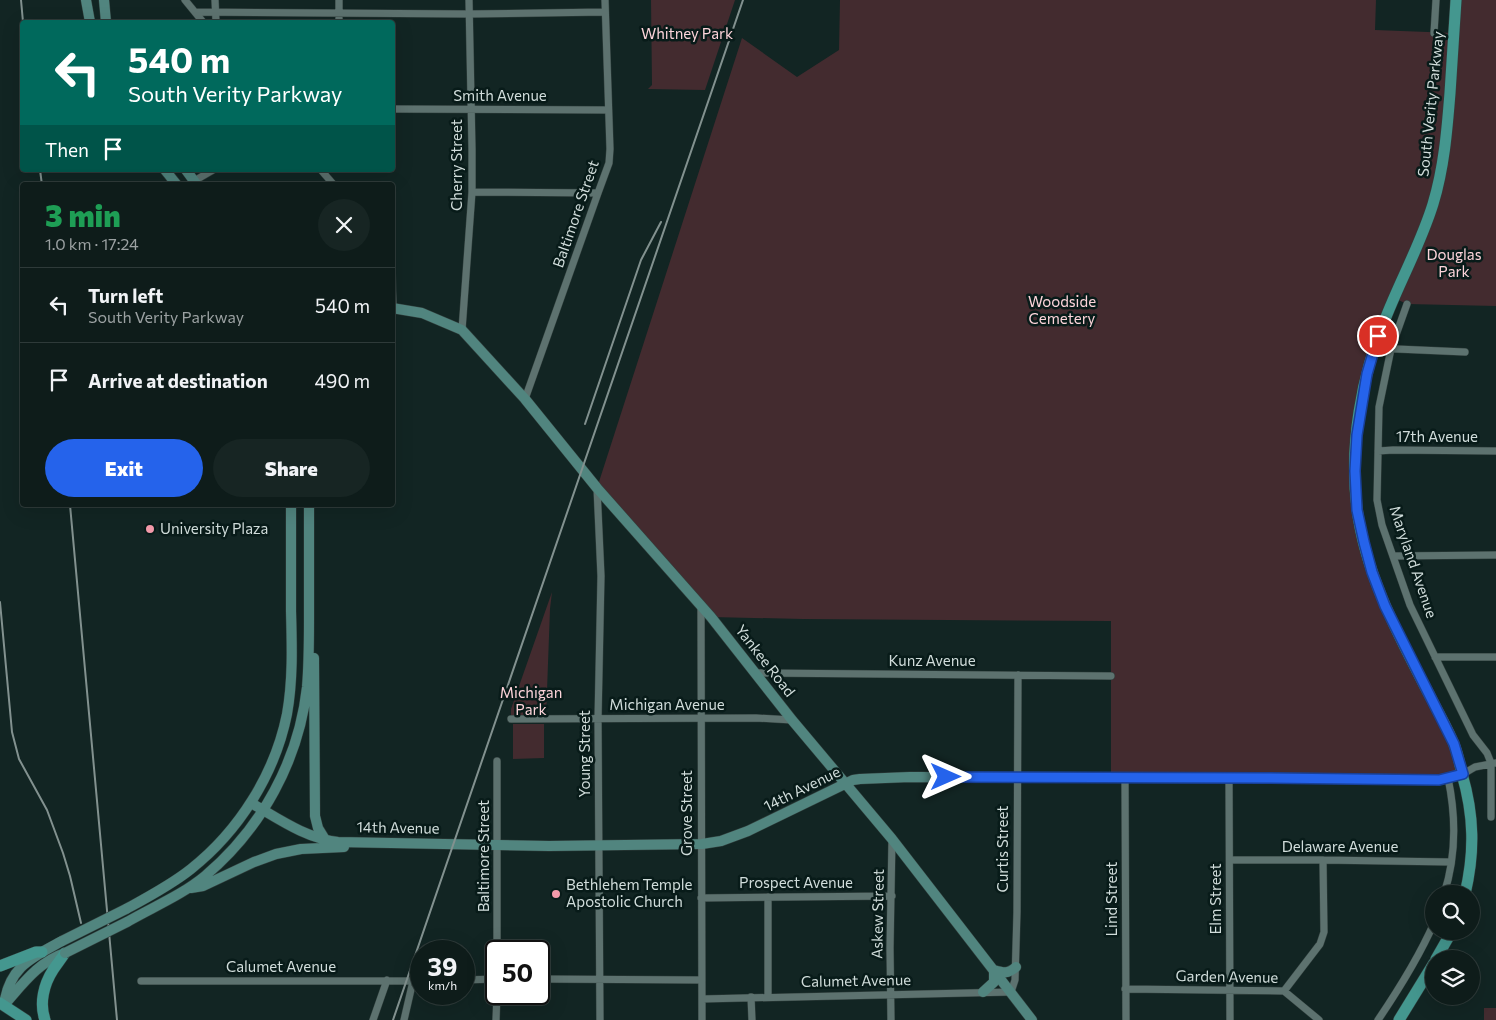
<!DOCTYPE html>
<html lang="en">
<head>
<meta charset="utf-8">
<style>
	:root { --surface:#0e1c1a; --page:#172523; --text:#f1f3f6; --muted:#9ba1a2; --line:#2e3a39; --accent:#2563eb }
	body { margin:0; font-family:Commissioner,sans-serif; background:var(--page); color:var(--text); height:100vh; display:flex; flex-direction:column; font-size:19px; white-space:nowrap }
	* { box-sizing:border-box; margin:0 }
	p { font-size:16px; color:var(--muted) }
	.icon { flex:none; width:28px; height:28px; fill:none; stroke:currentColor; stroke-width:2; stroke-linecap:round; stroke-linejoin:round }
	.map { position:relative; flex:1; overflow:hidden }
	.drawer { position:absolute; left:20px; top:182px; width:375px; height:325px; display:flex; flex-direction:column; background:var(--surface); border-radius:5px; box-shadow:0 5px 20px #0002,0 0 0 1px var(--line) }
	.drawer>* { flex:none }
	.guide { position:absolute; left:20px; top:20px; width:375px; height:152px; border-radius:5px; box-shadow:0 5px 20px #0002,0 0 0 1px var(--line); background:#00695c; color:#fff; overflow:hidden }
	.buttons { position:absolute; left:1425px; top:885px; display:grid; gap:10px }
	.buttons a { display:grid; place-items:center; width:55px; height:55px; border-radius:50%; background:var(--surface); box-shadow:0 5px 20px #0002,0 0 0 1px var(--line); font-size:25px }
	.speed { position:absolute; left:410px; top:940px; display:flex; gap:10px; font-size:25px; font-weight:700; text-align:center }
	.speed>* { display:grid; place-content:center; width:65px; height:65px; border-radius:50%; background:var(--surface); box-shadow:0 5px 20px #0002,0 0 0 1px var(--line); line-height:1 }
	.speed small { font-size:12px; font-weight:400 }
	.speed .limit { border:2px solid #111; border-radius:8px; background:#fff; color:#111 }
	.pin { position:absolute; display:grid; place-items:center; width:42px; height:42px; color:#fff; margin:-21px; border:2px solid #fff; border-radius:50%; box-shadow:0 1px 5px #0007 }
	.me { position:absolute; width:55px; margin:-28px; rotate:90deg; stroke-linejoin:round; filter:drop-shadow(0 0 4px #0008) }
	.turn { display:flex; align-items:center; gap:18px; height:105px; padding:0 25px; font-size:22px }
	.turn .icon { width:65px; height:65px; stroke-width:2.5 }
	.turn b { display:block; font-size:35px; line-height:42px }
	.then { display:flex; align-items:center; height:48px; padding:0 25px; background:#0003; gap:10px; font-size:19px }
	.round { display:grid; place-items:center; flex:none; width:52px; height:52px; border-radius:26px; background:var(--page) }
	.head { display:flex; align-items:center; justify-content:space-between; height:85px; padding:0 25px }
	h1 { font-size:30px; font-weight:800; line-height:38px; color:#1e9e55 }
	.action { display:flex; gap:10px; margin-top:auto; padding:10px 25px }
	.action a { flex:1; height:58px; border-radius:30px; background:var(--accent); color:#fff; font-size:20px; font-weight:800; line-height:58px; text-align:center }
	.action a+a { background:var(--page); color:var(--text) }
	ul { padding:0; list-style:none }
	li { display:flex; align-items:center; gap:15px; height:75px; padding:0 25px; border-top:1px solid var(--line) }
	li div { flex:1 }
	li b { display:block; font-size:19px }
	li em { font-style:normal }
	.map>svg:first-child { display:block }
	.green { fill:#432b2f }
	.lines { fill:none; stroke-linecap:round; stroke-linejoin:round }
	.street-casing { stroke:#32403e; stroke-width:8 }
	.secondary-casing { stroke:#32403e; stroke-width:11 }
	.primary-casing { stroke:#32403e; stroke-width:12 }
	.street { stroke:#5d726f; stroke-width:7 }
	.secondary { stroke:#51857f; stroke-width:10 }
	.primary { stroke:#44978f; stroke-width:11 }
	.rail { stroke:#82918f; stroke-width:2 }
	.secondary-bridge-casing { stroke:#32403e; stroke-width:11; stroke-linecap:butt }
	.secondary-bridge { stroke:#51857f; stroke-width:10 }
	.route-casing { stroke:#184099; stroke-width:12 }
	.route { stroke:#2563eb; stroke-width:9 }
	.poi-dot { fill:#f39aaa; stroke:#081b19; stroke-width:2 }
	.labels { text-anchor:middle; stroke-width:5; stroke-linejoin:round; paint-order:stroke }
	.park-label { font-size:15px; fill:#fdd4da; stroke:#081b19 }
	.street-label { font-size:15px; fill:#d1dddb; stroke:#081b19 }
	.poi-label { font-size:15px; fill:#d1dddb; stroke:#081b19; text-anchor:start }
</style>
</head>
<body>
<div class="map">
<svg width="1496" height="1020" viewBox="0 0 1496 1020">
	<rect width="100%" height="100%" fill="#122523"/>
	<path class="green" d="M 651,0 L 735,0 L 705,90 L 648,89 L 652,85 Z
		M 840,0 L 1376,0 L 1375,30 L 1454,33 L 1456,0 L 1496,0 L 1496,306 L 1407,304 L 1394,298 L 1385,317 L 1357,435 L 1364,542 L 1463,774 L 1448,778 L 1111,778 L 1111,621 L 803,619 L 711,617 L 597,488 L 742,38 L 797,77 L 839,50 Z
		M 552,592 L 550,609 L 546,718 L 511,719 L 511,709 Z
		M 513,724 L 544,724 L 544,758 L 513,759 Z
		M 1484,1008 L 1496,1008 L 1496,1020 L 1484,1020 Z"/>
	<g class="lines">
		<g class="street-casing">
			<path id="street" d="M 185,0 L 203,22
				M 215,0 L 216,22
				M 339,0 L 339,22
				M 195,12 L 469,14 L 604,12
				M 1434,33 L 1436,0
				M 392,109 L 608,110
				M 321,170 L 334,185
				M 194,181 L 213,170
				M 472,192 L 598,193
				M 392,272 L 393,308
				M 1407,304 L 1391,349 L 1379,407 L 1377,500 L 1382,525 L 1410,605 L 1473,735 L 1487,753 L 1491,763 L 1491,817
				M 462,330 L 472,192 L 472,149 L 469,0
				M 1374,348 L 1465,352
				M 525,399 L 598,193 L 609,163 L 610,149 L 605,0
				M 1378,451 L 1393,450 L 1496,451
				M 597,488 L 601,576 L 598,719 L 600,1020
				M 1393,556 L 1496,555
				M 701,606 L 702,1020
				M 1435,657 L 1496,657
				M 754,673 L 1111,676
				M 511,719 L 756,718 L 792,720
				M 497,761 L 497,951
				M 1463,774 L 1475,767 L 1496,763
				M 1125,778 L 1126,1020
				M 1229,778 L 1230,1020
				M 1230,860 L 1323,860 L 1450,862
				M 1444,894 C 1456,857 1456,816 1448,778
				M 701,898 L 892,896
				M 539,979 L 702,980
				M 464,980 L 496,979
				M 141,981 L 421,981
				M 1125,989 L 1284,991 L 1319,1020
				M 1284,991 L 1320,944 L 1324,932 L 1323,860
				M 751,997 L 752,1020
				M 768,997 L 768,897
				M 702,999 L 1011,992 L 1015,980 L 1017,912 L 1018,675
				M 373,1020 L 387,980
				M 404,1020 L 413,981
				M 496,1020 L 497,994
				M 891,1020 L 890,948 L 892,839
				M 1378,1020 C 1399,989 1419,957 1434,923"/>
		</g>
		<g class="secondary-casing">
			<path id="secondary" d="M 86,0 L 90,22
				M 104,0 L 106,22
				M 165,170 L 177,185
				M 186,170 L 197,185
				M 392,308 L 422,313 L 462,330 L 525,399 L 597,488 L 711,617 L 792,720 L 892,839 L 1032,1020
				M 314,658 L 315,816 L 318,828 L 326,841
				M 251,803 C 279,819 305,838 338,842 L 549,846 L 702,844 L 721,841 L 748,831 L 853,780 L 860,779 L 910,777 L 1282,778 L 1439,780 L 1463,774
				M 191,888 L 203,886 L 254,862 L 276,854 L 301,849 L 344,847
				M 126,909 C 148,897 171,885 191,869 C 239,831 275,774 287,714 C 293,680 292,646 291,611 C 291,576 291,540 291,505
				M 127,922 C 153,907 182,895 205,876 C 262,828 299,760 307,687 C 309,664 309,641 309,619 C 309,581 309,543 309,505
				M 994,970 C 1004,973 1008,974 1016,967
				M 983,992 L 994,982 L 994,970
				M 4,1005 C 9,967 31,958 62,941
				M 4,1005 C 22,985 38,962 65,953"/>
		</g>
		<g class="primary-casing">
			<path id="primary" d="M 1456,0 C 1454,31 1452,62 1450,93 C 1447,131 1444,168 1433,204 C 1421,243 1401,279 1386,317 C 1361,376 1349,445 1357,509 C 1366,578 1401,640 1432,700 C 1440,716 1449,731 1455,747 C 1458,755 1460,765 1462,774 C 1474,815 1475,852 1465,894
				M 1436,959 L 1452,931
				M 0,966 L 36,952 L 42,952
				M 0,1003 L 26,1020
				M 45,1020 C 39,1003 44,984 53,970 C 57,964 61,959 65,953
				M 1399,1020 L 1434,963"/>
		</g>
		<use href="#street" class="street"/>
		<use href="#secondary" class="secondary"/>
		<use href="#primary" class="primary"/>
		<path class="rail" d="M 21,0 L 23,22
			M 40,170 L 42,185
			M 585,424 L 641,260 L 661,222
			M 70,505 L 117,1020
			M 0,602 L 12,732 L 19,759 L 47,810 L 63,853 L 70,876 L 81,923
			M 393,1020 L 743,0"/>
		<g class="secondary-bridge-casing">
			<path id="secondary-bridge" d="M 62,941 L 126,909
				M 65,953 L 127,922"/>
		</g>
		<use href="#secondary-bridge" class="secondary-bridge"/>
	</g>
	<g class="lines">
		<g class="route-casing">
			<path id="route" d="M 946,777 L 1265,778 L 1439,780 L 1463,774 L 1454,744 L 1385,606 L 1372,572 L 1364,542 L 1357,510 L 1355,471 L 1357,435 L 1367,374 L 1378,336"/>
		</g>
		<use href="#route" class="route"/>
	</g>
	<g class="poi-dot">
		<circle cx="150" cy="529" r="5"/>
		<circle cx="556" cy="894" r="5"/>
	</g>
	<g class="labels">
		<g class="park-label">
			<text x="687" y="39">Whitney Park</text>
			<text x="1454" y="260">Douglas<tspan x="1454" dy="17">Park</tspan></text>
			<text x="1062" y="307">Woodside<tspan x="1062" dy="17">Cemetery</tspan></text>
			<text x="531" y="698">Michigan<tspan x="531" dy="17">Park</tspan></text>
		</g>
		<g class="street-label">
			<text x="500" y="101">Smith Avenue</text>
			<text transform="translate(1431 104) rotate(-84)" y="5">South Verity Parkway</text>
			<text transform="translate(457 165) rotate(-90)" y="5">Cherry Street</text>
			<text transform="translate(576 214) rotate(-71)" y="5">Baltimore Street</text>
			<text x="1437" y="442">17th Avenue</text>
			<text transform="translate(1413 562) rotate(71)" y="5">Maryland Avenue</text>
			<text transform="translate(765 661) rotate(52)" y="5">Yankee Road</text>
			<text x="932" y="666">Kunz Avenue</text>
			<text x="667" y="710">Michigan Avenue</text>
			<text transform="translate(585 754) rotate(-90)" y="5">Young Street</text>
			<text transform="translate(802 789) rotate(-26)" y="5">14th Avenue</text>
			<text transform="translate(687 813) rotate(-90)" y="5">Grove Street</text>
			<text transform="translate(398 828) rotate(1)" y="5">14th Avenue</text>
			<text x="1340" y="852">Delaware Avenue</text>
			<text transform="translate(1003 849) rotate(-90)" y="5">Curtis Street</text>
			<text transform="translate(484 856) rotate(-90)" y="5">Baltimore Street</text>
			<text x="796" y="888">Prospect Avenue</text>
			<text transform="translate(1112 899) rotate(-90)" y="5">Lind Street</text>
			<text transform="translate(1216 899) rotate(-90)" y="5">Elm Street</text>
			<text transform="translate(878 914) rotate(-89)" y="5">Askew Street</text>
			<text x="281" y="972">Calumet Avenue</text>
			<text transform="translate(1227 977) rotate(1)" y="5">Garden Avenue</text>
			<text transform="translate(856 981) rotate(-1)" y="5">Calumet Avenue</text>
		</g>
		<g class="poi-label">
			<text x="160" y="534">University Plaza</text>
			<text x="566" y="890">Bethlehem Temple<tspan x="566" dy="17">Apostolic Church</tspan></text>
		</g>
	</g>
</svg>
<div class="buttons">
<a><svg class="icon" aria-label="search" viewBox="0 0 24 24"><circle cx="10" cy="10" r="6"/><path d="M15 15l6 6"/></svg></a>
<a><svg class="icon" aria-label="layers" viewBox="0 0 24 24"><path d="M12 4l9 5-9 5-9-5zM3 14l9 5 9-5"/></svg></a>
</div>
<div class="speed"><div>39<small>km/h</small></div><div class="limit">50</div></div>
<div class="pin" style="left:1378px;top:336px;background:#d93025"><svg class="icon" aria-label="arrive" viewBox="0 0 24 24"><path d="M6 21V4h12l-3 4 3 4H6"/></svg></div>
<svg class="me" style="left:946px;top:777px" viewBox="-20 -20 40 40"><path d="M0-17L14 15 0 8-14 15z" fill="#2563eb" stroke="#fff" stroke-width="4"/></svg>
<div class="guide">
<div class="turn"><svg class="icon" aria-label="left" viewBox="0 0 24 24"><path d="M17 20v-9H6M10 6l-5 5 5 5"/></svg><div><b>540 m</b>South Verity Parkway</div></div>
<div class="then">Then<svg class="icon" aria-label="arrive" viewBox="0 0 24 24"><path d="M6 21V4h12l-3 4 3 4H6"/></svg></div>
</div>
<section class="drawer">
<div class="head"><div><h1>3 min</h1><p>1.0 km · 17:24</p></div><a class="round"><svg class="icon" aria-label="close" viewBox="0 0 24 24"><path d="M6 6l12 12M18 6L6 18"/></svg></a></div>
<ul>
<li><svg class="icon" aria-label="left" viewBox="0 0 24 24"><path d="M17 20v-9H6M10 6l-5 5 5 5"/></svg><div><b>Turn left</b><p>South Verity Parkway</p></div><em>540 m</em></li>
<li><svg class="icon" aria-label="arrive" viewBox="0 0 24 24"><path d="M6 21V4h12l-3 4 3 4H6"/></svg><div><b>Arrive at destination</b></div><em>490 m</em></li>
</ul>
<div class="action"><a>Exit</a><a>Share</a></div>
</section>
</div>
</body>
</html>
